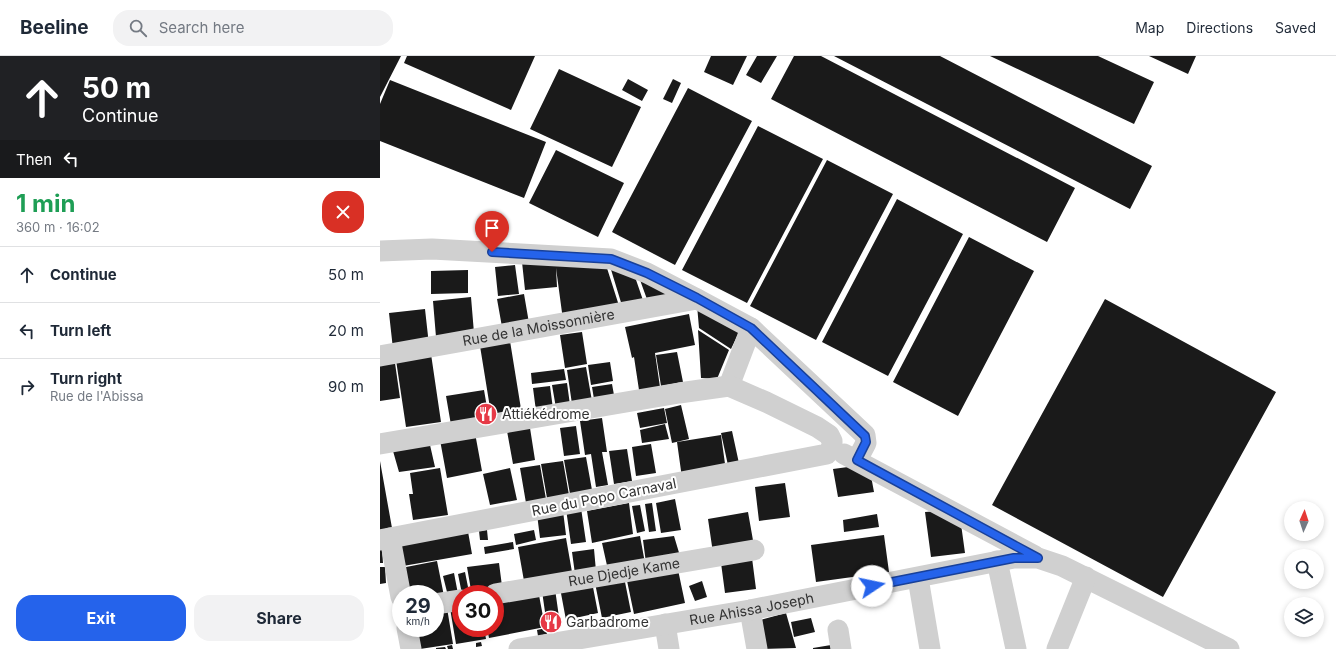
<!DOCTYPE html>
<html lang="en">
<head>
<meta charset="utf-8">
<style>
	:root { --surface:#fff; --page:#f2f2f3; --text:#1f2937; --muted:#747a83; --line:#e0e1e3; --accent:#2563eb }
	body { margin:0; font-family:Inter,sans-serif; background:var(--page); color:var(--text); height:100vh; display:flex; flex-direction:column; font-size:15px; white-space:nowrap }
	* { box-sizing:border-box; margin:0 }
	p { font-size:13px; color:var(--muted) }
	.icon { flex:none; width:22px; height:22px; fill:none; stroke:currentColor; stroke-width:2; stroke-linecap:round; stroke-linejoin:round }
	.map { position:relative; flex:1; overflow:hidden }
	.sheet { display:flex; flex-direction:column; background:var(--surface); width:380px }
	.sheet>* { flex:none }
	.banner { background:#202124; color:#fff; overflow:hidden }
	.needle { width:26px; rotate:3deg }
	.controls { position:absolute; left:904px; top:445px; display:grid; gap:8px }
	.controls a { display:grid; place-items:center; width:40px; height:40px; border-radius:50%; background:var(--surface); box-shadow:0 2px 6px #0003; font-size:20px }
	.speed { position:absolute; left:12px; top:529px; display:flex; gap:8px; font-size:20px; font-weight:700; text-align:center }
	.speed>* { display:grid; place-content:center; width:52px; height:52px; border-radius:50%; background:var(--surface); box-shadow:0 2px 6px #0003; line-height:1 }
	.speed small { font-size:10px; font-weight:400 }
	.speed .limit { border:6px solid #d22; background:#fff; color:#111 }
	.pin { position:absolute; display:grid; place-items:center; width:34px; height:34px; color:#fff; margin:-41px -17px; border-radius:50% 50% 50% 0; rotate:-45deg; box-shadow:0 0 4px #0007 }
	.pin .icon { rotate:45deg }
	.me { position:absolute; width:44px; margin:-22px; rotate:79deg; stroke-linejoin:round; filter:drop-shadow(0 0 3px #0008) }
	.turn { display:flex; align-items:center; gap:14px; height:84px; padding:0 16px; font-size:18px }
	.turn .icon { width:52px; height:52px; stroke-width:2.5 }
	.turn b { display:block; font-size:28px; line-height:34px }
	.then { display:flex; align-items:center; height:38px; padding:0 16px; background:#0003; gap:8px; font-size:15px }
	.round { display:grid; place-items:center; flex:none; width:42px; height:42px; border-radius:16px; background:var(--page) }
	.summary { display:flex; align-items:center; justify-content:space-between; height:68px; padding:0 16px }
	h1 { font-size:24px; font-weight:700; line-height:30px; color:#1e9e55 }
	.action { display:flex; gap:8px; margin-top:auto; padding:8px 16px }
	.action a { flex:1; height:46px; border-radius:16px; background:var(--accent); color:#fff; font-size:16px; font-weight:700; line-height:46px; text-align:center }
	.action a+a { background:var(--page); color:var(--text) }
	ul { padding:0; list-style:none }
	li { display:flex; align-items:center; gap:12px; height:56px; padding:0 16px; border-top:1px solid var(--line) }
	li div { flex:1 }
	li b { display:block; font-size:15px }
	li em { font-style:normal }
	header { display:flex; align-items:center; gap:24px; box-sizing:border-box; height:56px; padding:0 20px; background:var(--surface); border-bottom:1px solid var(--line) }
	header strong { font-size:19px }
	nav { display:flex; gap:22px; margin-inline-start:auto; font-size:14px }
	.search { width:280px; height:36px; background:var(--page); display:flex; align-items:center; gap:10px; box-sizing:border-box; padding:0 14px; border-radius:16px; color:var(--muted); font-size:15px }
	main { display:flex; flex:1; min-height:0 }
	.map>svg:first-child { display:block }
	.building { fill:#1a1a1a }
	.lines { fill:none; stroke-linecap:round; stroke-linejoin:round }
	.minor { stroke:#d0d0d0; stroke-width:21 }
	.route-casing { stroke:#184099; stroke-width:10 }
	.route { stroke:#2563eb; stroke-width:7 }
	.labels { text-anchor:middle; stroke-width:4; stroke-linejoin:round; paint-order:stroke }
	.street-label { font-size:14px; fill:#333; stroke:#fff }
	.poi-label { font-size:14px; fill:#333; stroke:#fff; text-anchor:start }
</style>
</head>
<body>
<header>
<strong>Beeline</strong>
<div class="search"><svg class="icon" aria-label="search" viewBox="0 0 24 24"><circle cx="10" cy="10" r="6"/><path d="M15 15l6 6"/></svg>Search here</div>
<nav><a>Map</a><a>Directions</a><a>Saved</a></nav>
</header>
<main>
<section class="sheet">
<div class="banner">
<div class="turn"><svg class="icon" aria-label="ahead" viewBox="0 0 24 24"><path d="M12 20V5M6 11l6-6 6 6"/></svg><div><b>50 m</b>Continue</div></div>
<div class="then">Then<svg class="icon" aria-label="left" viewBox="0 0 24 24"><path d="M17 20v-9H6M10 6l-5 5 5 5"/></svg></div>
</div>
<div class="summary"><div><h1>1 min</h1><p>360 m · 16:02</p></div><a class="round" style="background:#d93025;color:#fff"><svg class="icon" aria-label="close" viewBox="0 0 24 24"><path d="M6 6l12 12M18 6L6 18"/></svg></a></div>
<ul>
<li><svg class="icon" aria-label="ahead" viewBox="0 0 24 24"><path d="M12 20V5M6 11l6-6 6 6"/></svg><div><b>Continue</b></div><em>50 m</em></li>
<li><svg class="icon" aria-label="left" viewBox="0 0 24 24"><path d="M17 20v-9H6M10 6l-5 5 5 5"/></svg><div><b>Turn left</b></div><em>20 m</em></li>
<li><svg class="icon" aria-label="right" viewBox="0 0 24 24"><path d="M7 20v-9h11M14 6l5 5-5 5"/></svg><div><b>Turn right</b><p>Rue de l'Abissa</p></div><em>90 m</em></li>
</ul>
<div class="action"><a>Exit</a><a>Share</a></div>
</section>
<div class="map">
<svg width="956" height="593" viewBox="0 0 956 593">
	<rect width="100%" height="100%" fill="#fff"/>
	<path class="building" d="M 0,0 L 21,0 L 0,41 Z
		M 27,0 L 155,0 L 131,54 L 24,7 Z
		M 331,0 L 367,0 L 353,29 L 324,16 Z
		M 377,0 L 397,0 L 381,27 L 366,19 Z
		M 414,0 L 441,0 L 695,132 L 667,186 L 391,43 Z
		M 454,0 L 560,0 L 772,110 L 750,153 Z
		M 610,0 L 718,0 L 774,26 L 754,68 Z
		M 769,0 L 816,0 L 808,18 Z
		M 179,13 L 261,51 L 232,111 L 150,73 Z
		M 248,23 L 268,34 L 262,45 L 242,34 Z
		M 293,23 L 301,27 L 292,47 L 283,43 Z
		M 10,24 L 166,86 L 144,142 L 0,85 L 0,48 Z
		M 308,32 L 372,65 L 295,209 L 232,176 Z
		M 378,70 L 443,103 L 367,247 L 302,214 Z
		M 176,94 L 244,127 L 218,181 L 149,147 Z
		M 447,104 L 513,138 L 436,284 L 370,250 Z
		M 517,143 L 583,178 L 508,320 L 442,286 Z
		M 589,181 L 654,215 L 578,360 L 513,326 Z
		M 142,206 L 226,209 L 241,256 L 183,264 L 176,212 L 177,231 L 145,234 Z
		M 229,207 L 254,218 L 265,250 L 243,253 Z
		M 135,209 L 139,238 L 118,240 L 115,211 Z
		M 88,214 L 88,237 L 51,238 L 51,215 Z
		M 260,224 L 295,237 L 268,246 Z
		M 144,238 L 149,267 L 122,271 L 117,243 Z
		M 91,241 L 94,277 L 56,281 L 53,245 Z
		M 725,243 L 896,336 L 783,541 L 612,449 Z
		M 317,249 L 361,272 L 351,293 L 319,272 Z
		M 45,253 L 49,289 L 13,293 L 9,257 Z
		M 309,258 L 315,289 L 275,297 L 280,331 L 259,334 L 254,301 L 252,302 L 245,271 Z
		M 318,274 L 349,294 L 337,323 L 321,322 Z
		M 202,276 L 207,308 L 185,312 L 180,279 Z
		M 130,285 L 141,353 L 111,358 L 100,290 Z
		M 297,296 L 303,326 L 281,330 L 276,299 Z
		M 51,298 L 61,366 L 26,371 L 16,304 Z
		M 230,306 L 233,325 L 211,329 L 208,309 Z
		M 15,307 L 20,342 L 0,345 L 0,309 Z
		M 206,311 L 212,345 L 192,348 L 187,314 Z
		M 184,313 L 186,324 L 152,328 L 151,317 Z
		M 187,327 L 190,349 L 176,352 L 172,329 Z
		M 232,328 L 234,339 L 214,343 L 212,331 Z
		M 170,330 L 173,353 L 156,355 L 153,332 Z
		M 104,334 L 109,363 L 71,369 L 66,340 Z
		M 301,349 L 309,383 L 292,387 L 285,353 Z
		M 284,352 L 287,367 L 260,372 L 257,357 Z
		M 222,362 L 227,396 L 222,396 L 228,429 L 216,431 L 211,398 L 205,399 L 200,365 Z
		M 285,368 L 289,383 L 262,387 L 260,374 Z
		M 196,370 L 200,398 L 184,400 L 180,372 Z
		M 150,372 L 155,404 L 133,408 L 127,375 Z
		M 352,375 L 360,412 L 349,414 L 341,377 Z
		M 95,377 L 102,415 L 67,422 L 60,384 Z
		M 341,379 L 346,415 L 302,422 L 297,386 Z
		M 271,388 L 276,417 L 256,420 L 252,391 Z
		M 50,389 L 55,411 L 19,416 L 13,395 Z
		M 247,393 L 252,425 L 234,428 L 229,395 Z
		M 206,401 L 212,434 L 190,438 L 184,404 Z
		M 0,405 L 12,472 L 0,474 Z
		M 183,405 L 189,439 L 167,442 L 161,408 Z
		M 160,409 L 166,443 L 146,447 L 140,412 Z
		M 468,411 L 491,420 L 494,436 L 458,441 L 453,413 Z
		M 60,412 L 68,459 L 33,464 L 29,438 L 33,438 L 30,417 Z
		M 130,412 L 137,444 L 110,449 L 103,418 Z
		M 405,427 L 410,461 L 379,465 L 375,431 Z
		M 295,443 L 301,474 L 281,477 L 276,447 Z
		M 249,447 L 253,478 L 212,487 L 207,455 Z
		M 272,447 L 276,475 L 269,476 L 265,448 Z
		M 260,449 L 265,475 L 257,477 L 252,450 Z
		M 201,452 L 206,486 L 191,488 L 186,453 Z
		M 183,455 L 186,479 L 160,482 L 157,458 Z
		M 559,455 L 581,468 L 585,497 L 551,501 L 545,456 Z
		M 368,456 L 374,490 L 333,497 L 328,463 Z
		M 497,458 L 499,471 L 464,476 L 463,464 Z
		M 87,470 L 92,498 L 23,510 L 18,482 Z
		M 107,474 L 108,484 L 100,484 L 99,475 Z
		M 154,474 L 156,484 L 136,489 L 134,478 Z
		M 504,479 L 509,516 L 436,526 L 431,489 Z
		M 260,480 L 265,507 L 228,514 L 222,487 Z
		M 294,480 L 300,500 L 266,507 L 263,484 Z
		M 186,482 L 192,516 L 144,525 L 138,491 Z
		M 133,486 L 134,493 L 105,498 L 104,491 Z
		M 214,493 L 216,515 L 195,518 L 192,496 Z
		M 0,494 L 2,494 L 3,507 L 0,507 Z
		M 372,502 L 376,533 L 345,537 L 341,507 Z
		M 57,505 L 64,540 L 55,538 L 26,538 L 21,512 Z
		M 119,507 L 122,530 L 91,534 L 87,511 Z
		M 297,509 L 305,547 L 254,558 L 246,520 Z
		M 0,511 L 5,511 L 6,527 L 0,528 Z
		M 85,516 L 89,536 L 82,538 L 78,518 Z
		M 74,517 L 78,538 L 68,540 L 63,520 Z
		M 244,521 L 251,556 L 222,562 L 215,527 Z
		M 322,525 L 327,541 L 315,545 L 309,530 Z
		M 212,526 L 218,557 L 186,564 L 180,532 Z
		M 175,533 L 180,568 L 167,570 L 162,535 Z
		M 158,534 L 165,571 L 109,582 L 107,572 L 115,572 L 115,542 Z
		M 81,550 L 81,572 L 104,572 L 106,583 L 76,588 L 70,552 Z
		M 67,552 L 73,588 L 40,593 L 36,572 L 55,572 L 55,554 Z
		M 406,557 L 416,592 L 380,593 L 373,566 Z
		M 431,562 L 435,576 L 414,581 L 411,566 Z
		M 198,565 L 198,568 L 188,569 L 188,566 Z
		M 166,572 L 167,578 L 158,580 L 157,574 Z
		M 101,586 L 102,590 L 96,591 L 96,587 Z
		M 72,589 L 73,593 L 68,593 L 67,590 Z
		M 451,589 L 452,593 L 433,593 L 433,592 Z
		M 65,591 L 66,593 L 56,593 L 56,592 Z"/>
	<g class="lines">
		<g class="minor">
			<path d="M 0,195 L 52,193 L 231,203 L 267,217 L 317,243 L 371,272 L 485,379 L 486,387 L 477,404"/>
			<path id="s1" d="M 0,300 L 317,243"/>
			<path d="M 349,330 L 371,272"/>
			<path d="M 0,388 L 299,337 L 349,330 L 386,346 L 437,371 L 449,379 L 452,385 L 452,391 L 447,398 L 0,484"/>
			<path d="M 464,398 L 655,500"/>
			<path d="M 10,482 L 21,541"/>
			<path d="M 617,505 L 636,593"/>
			<path d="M 538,522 L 550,593"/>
			<path id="s2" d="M 115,538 L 374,494"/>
			<path d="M 55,548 L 81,544"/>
			<path d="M 370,554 L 377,593"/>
			<path d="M 285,568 L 289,593"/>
			<path d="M 27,572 L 31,593"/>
			<path d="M 458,574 L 461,593"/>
			<path id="s3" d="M 139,593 L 370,554 L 634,502 L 658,502 L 682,510 L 849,593"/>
			<path d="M 677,593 L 706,521"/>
		</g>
	</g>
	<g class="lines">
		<g class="route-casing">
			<path id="route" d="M 112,196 L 231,203 L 267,217 L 317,242 L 371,272 L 485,380 L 486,386 L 477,404 L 658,502 L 634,502 L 492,530"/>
		</g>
		<use href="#route" class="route"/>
	</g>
	<defs>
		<g id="restaurant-disc" transform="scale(1.15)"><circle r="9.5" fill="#e63946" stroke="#fff"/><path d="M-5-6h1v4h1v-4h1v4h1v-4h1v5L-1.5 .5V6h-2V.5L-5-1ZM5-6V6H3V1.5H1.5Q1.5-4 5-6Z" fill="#fff"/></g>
	</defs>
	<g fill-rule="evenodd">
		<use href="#restaurant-disc" x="106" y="358"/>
		<use href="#restaurant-disc" x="171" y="566"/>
	</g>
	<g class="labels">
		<g class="street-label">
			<text dy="5" stroke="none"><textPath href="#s1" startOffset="161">Rue de la Moissonnière</textPath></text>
			<text transform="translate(224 441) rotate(-11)" y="5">Rue du Popo Carnaval</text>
			<text dy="5" stroke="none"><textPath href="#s2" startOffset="131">Rue Djedje Kame</textPath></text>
			<text dy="5" stroke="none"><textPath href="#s3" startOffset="236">Rue Ahissa Joseph</textPath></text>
		</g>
		<g class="poi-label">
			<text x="122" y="363">Attiékédrome</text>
			<text x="186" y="571">Garbadrome</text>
		</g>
	</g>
</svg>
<div class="controls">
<a><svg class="needle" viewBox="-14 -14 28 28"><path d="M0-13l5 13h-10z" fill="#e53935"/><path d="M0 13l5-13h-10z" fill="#747a83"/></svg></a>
<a><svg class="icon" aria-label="search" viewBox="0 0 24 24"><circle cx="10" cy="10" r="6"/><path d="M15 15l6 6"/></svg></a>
<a><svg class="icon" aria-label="layers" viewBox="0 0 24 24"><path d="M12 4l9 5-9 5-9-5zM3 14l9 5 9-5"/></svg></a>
</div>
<div class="speed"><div>29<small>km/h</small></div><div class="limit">30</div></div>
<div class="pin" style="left:112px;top:196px;background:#d93025"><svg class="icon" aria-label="arrive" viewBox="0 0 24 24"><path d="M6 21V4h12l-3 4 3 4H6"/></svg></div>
<svg class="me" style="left:492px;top:530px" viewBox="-20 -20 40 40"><circle r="19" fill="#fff"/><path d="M0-13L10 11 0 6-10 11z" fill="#2563eb"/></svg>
</div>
</main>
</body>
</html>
